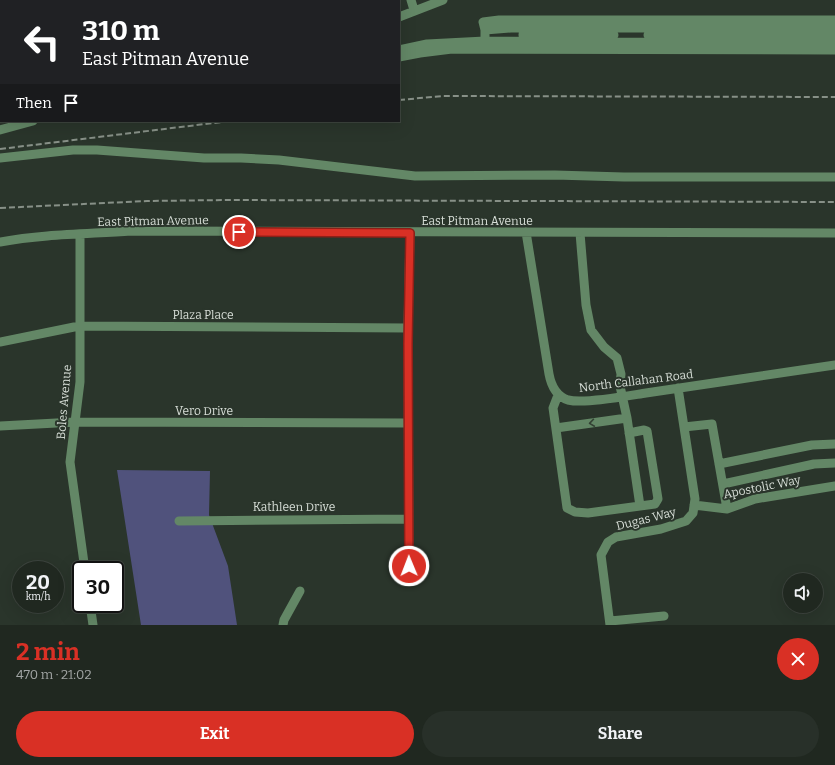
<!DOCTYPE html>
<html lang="en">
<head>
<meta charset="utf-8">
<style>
	:root { --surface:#202820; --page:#283029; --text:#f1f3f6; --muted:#a2a6a5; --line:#3d443e; --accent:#d93025 }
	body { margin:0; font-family:Bitter,serif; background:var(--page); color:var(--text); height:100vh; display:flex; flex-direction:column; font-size:15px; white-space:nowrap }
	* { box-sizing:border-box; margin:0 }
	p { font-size:13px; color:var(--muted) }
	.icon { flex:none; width:22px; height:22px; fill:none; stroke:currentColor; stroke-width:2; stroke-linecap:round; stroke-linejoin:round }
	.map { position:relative; height:625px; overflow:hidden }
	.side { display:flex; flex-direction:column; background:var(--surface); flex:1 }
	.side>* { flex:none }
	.banner { position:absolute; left:0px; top:0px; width:400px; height:122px; box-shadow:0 4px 16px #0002,0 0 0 1px var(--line); background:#202124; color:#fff; overflow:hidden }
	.fabs { position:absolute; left:783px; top:573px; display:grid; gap:8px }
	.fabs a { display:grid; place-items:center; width:40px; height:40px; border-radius:50%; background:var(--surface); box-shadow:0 4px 16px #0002,0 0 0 1px var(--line); font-size:20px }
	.speed { position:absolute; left:12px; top:561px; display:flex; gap:8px; font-size:20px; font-weight:700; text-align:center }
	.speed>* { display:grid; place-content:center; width:52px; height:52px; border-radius:50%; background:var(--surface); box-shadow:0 4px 16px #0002,0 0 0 1px var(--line); line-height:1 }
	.speed small { font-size:10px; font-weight:400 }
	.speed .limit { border:2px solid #111; border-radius:6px; background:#fff; color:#111 }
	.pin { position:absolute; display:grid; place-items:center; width:34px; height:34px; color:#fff; margin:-17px; border:2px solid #fff; border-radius:50%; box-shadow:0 1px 4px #0007 }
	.me { position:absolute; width:44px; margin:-22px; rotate:359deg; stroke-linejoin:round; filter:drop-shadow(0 0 3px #0008) }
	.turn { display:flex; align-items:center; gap:14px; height:84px; padding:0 16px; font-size:18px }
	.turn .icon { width:52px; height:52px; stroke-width:2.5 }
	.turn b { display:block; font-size:28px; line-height:34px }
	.then { display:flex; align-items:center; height:38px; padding:0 16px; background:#0003; gap:8px; font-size:15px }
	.round { display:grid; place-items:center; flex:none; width:42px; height:42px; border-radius:21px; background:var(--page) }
	.summary { display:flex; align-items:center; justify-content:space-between; height:68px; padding:0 16px }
	h1 { font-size:24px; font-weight:700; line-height:30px; color:var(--accent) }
	.button { display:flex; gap:8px; margin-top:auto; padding:8px 16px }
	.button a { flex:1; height:46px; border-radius:24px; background:var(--accent); color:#fff; font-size:16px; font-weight:700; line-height:46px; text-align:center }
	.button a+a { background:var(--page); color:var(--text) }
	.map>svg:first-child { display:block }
	.green { fill:#50527c }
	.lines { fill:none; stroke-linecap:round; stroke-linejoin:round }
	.minor { stroke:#638766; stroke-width:9 }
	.rail { stroke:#879087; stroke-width:2; stroke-dasharray:6 3; stroke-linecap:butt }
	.oneway { stroke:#334134 }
	.route-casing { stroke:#8d1f18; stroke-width:10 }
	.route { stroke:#d93025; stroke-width:7 }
	.labels { text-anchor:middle; stroke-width:4; stroke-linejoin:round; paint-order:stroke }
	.street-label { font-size:12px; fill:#d7ded7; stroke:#2a352b }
</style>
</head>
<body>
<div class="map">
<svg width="835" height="625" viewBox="0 0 835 625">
	<rect width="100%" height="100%" fill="#2a352b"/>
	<path class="green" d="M 117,470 L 210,471 L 209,515 L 228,566 L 237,625 L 141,625 Z"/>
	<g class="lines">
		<path class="minor" d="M 27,0 L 27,1
			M 41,0 L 41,1
			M 63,0 L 64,1
			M 84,0 L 85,1
			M 411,0 L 414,10
			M 5,1 L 5,0
			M 91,1 L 98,0
			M 0,12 L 1,11
			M 399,17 L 443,0
			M 524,28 L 523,35 L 614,35
			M 485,30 L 511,28 L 835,28
			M 648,35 L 835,36
			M 485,41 L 485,30 L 483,22 L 499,20 L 835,20
			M 399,50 L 427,44 L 485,41 L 835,43
			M 399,57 L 420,53 L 452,49 L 835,50
			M 0,130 L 33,121
			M 0,158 L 73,150 L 97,150 L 204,158 L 241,158 L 279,160 L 415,176 L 555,175 L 624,177 L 835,177
			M 526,232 L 549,374 C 551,385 556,396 568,400 C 585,404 627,396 646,393 C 709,384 772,374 835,365
			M 80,234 L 80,382 L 70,462 L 85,570
			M 0,242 C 43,234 88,234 131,231 L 835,233
			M 0,342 L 79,326 L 408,328
			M 558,395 L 553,408 L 567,508 L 575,512 L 588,513 L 640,506 L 627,418 L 620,386 L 621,374 L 617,358 L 604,347 L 591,330 L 586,305 L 580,233
			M 0,426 L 75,422 L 408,423
			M 684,427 L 712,424 L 727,509
			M 556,428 L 627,418
			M 629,433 L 644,430 L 647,431 L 658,499 L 655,504 L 640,506
			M 719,464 L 812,445 L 835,444
			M 723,484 L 814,464 L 835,463
			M 694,505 L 727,509 L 755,499 L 835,486
			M 179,521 L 408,519
			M 409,567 L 408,328 L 410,233
			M 90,604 L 93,625
			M 610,621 L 664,616
			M 283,625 L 284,620 L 300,591
			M 610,625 L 601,555 L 608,542 L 616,537 L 661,529 L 686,521 L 693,513 L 695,499 L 678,388"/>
		<path class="rail" d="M 399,100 L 443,96 L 835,97
			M 0,149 L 230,121
			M 0,208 L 147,201 L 227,200 L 835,202"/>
	</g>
	<defs><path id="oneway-chevron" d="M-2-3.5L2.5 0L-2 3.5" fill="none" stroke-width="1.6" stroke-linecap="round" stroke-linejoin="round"/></defs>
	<use class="oneway" href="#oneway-chevron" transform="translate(592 423) rotate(172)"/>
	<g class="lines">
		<g class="route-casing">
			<path id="route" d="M 239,232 L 410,233 L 408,344 L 409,566"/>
		</g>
		<use href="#route" class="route"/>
	</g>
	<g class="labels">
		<g class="street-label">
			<text transform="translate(153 221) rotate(-1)" y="4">East Pitman Avenue</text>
			<text x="477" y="225">East Pitman Avenue</text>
			<text x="203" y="319">Plaza Place</text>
			<text transform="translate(636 381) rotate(-7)" y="4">North Callahan Road</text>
			<text transform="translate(64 402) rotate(-85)" y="4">Boles Avenue</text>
			<text x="204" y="415">Vero Drive</text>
			<text transform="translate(762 487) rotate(-11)" y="4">Apostolic Way</text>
			<text x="294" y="511">Kathleen Drive</text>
			<text transform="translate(646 519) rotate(-14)" y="4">Dugas Way</text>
		</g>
	</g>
</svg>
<div class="fabs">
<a><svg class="icon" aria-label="sound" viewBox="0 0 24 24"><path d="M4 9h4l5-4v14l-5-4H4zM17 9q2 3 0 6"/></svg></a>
</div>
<div class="speed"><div>20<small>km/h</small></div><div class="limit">30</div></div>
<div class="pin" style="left:239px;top:232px;background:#d93025"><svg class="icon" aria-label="arrive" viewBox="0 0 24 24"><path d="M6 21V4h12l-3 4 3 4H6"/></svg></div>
<svg class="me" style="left:409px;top:566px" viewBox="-20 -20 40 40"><circle r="17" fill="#d93025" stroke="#fff" stroke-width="3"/><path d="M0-11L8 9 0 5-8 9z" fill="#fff"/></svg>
<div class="banner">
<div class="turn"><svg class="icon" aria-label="left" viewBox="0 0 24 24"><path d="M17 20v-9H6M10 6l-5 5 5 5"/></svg><div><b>310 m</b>East Pitman Avenue</div></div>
<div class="then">Then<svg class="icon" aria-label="arrive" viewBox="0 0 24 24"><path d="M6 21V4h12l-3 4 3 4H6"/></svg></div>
</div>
</div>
<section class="side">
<div class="summary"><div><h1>2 min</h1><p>470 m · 21:02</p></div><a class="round" style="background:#d93025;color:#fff"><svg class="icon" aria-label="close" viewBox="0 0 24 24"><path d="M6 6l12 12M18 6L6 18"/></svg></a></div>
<div class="button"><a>Exit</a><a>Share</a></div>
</section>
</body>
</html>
